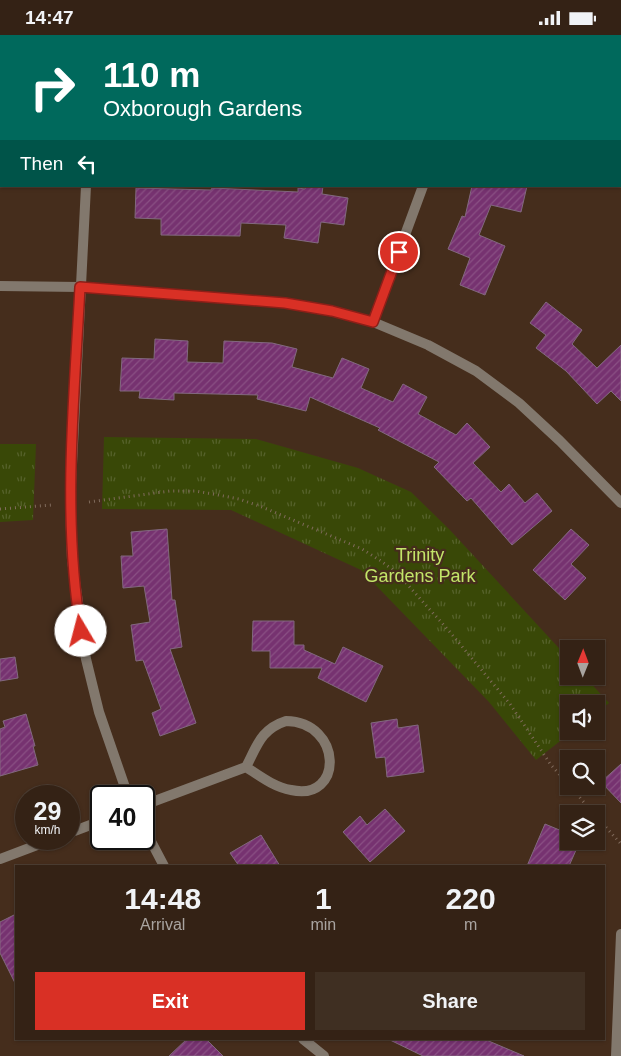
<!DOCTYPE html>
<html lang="en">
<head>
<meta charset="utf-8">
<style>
	:root { --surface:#342215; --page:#3f2f22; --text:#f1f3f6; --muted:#a9a4a0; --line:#4e3f34; --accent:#d93025 }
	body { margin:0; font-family:Arial,sans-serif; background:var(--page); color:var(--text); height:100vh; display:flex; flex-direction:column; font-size:19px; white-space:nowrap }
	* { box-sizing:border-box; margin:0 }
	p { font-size:16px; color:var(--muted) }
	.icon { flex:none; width:28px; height:28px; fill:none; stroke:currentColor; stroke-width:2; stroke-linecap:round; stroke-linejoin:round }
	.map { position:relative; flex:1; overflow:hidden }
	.sheet { position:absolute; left:15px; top:830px; width:590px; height:175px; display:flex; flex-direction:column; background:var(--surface); border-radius:0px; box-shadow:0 1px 4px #0004,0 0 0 1px var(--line) }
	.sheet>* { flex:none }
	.guide { position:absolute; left:0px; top:0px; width:621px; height:152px; box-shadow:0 1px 4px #0004,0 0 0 1px var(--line); background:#00695c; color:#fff; overflow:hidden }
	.needle { width:32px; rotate:1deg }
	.tools { position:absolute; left:560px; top:605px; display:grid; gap:10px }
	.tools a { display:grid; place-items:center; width:45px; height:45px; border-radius:0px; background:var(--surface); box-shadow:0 1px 4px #0004,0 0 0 1px var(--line); font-size:25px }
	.speed { position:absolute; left:15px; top:750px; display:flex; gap:10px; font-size:25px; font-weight:700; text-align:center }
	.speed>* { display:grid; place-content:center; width:65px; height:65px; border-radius:50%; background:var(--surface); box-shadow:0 1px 4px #0004,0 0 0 1px var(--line); line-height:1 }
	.speed small { font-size:12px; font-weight:400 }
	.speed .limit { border:2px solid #111; border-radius:8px; background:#fff; color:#111 }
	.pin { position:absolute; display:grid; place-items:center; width:42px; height:42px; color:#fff; margin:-21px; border:2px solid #fff; border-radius:50%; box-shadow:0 1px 5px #0007 }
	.me { position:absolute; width:55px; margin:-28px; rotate:352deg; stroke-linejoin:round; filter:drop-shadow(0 0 4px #0008) }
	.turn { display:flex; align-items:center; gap:18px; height:105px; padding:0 20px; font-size:22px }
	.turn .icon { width:65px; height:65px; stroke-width:2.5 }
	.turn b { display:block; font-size:35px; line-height:42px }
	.then { display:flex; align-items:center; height:48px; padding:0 20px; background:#0003; gap:10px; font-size:19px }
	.eta { display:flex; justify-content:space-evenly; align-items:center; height:85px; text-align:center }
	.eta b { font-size:30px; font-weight:700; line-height:35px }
	.action { display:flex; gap:10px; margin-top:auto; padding:10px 20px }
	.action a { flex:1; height:58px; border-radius:0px; background:var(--accent); color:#fff; font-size:20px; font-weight:700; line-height:58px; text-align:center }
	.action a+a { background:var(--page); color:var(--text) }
	.status { display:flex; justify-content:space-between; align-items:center; height:35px; padding:0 25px; background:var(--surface); direction:ltr }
	.status svg { height:14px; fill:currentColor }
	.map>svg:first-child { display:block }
	.park { fill:url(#park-tufts) }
	.building { fill:url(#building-hatch); stroke:#82697f }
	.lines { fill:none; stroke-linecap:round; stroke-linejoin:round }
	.path { stroke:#806b5c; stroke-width:3; stroke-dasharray:1 4; stroke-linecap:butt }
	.minor { stroke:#82786d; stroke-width:10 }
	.tertiary { stroke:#82786d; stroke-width:10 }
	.route-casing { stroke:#8d1f18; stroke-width:12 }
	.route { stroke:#d93025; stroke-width:9 }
	.labels { text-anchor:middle; stroke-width:4.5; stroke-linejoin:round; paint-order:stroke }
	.park-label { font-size:18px; fill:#c3e569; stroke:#452d1c }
</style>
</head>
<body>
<div class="status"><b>14:47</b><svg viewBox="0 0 49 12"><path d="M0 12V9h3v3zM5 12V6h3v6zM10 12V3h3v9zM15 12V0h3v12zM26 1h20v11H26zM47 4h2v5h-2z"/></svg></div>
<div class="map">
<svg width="621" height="1021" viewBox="0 0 621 1021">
	<defs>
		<pattern id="park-tufts" width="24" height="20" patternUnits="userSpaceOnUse" patternTransform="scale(1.25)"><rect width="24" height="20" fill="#394807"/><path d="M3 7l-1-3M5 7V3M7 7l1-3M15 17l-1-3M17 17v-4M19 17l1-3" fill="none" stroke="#56622b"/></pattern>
		<pattern id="building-hatch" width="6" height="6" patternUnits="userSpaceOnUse" patternTransform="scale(1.25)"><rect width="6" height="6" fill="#763270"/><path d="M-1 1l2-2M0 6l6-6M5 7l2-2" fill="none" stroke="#8a5084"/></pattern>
	</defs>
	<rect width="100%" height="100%" fill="#452d1c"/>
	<path class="park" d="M 104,402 L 256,404 L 358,433 L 411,457 L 449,494 L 569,624 L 569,641 L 584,641 L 609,668 L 596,678 L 596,669 L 569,669 L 569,696 L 573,696 L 536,725 L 489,667 L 361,535 L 231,475 L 102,474 Z
		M 0,409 L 36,409 L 33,485 L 0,487 Z"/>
	<path class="building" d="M 306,151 L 323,151 L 322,159 L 348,163 L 344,190 L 321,187 L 318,208 L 284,203 L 286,190 L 241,188 L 240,201 L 161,200 L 161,184 L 135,183 L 136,153 L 211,155 L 212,153 L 298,157 L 298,153 L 305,154 Z
		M 472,151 L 527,151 L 521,177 L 491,170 L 479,200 L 505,211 L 485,260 L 460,250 L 470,223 L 448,214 L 462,181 L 465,182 Z
		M 546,267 L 582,295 L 572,309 L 597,333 L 621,310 L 621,366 L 611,356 L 597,369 L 566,336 L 536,313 L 546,300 L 530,288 Z
		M 155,304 L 188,306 L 187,327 L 223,328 L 224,306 L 272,308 L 297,314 L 292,332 L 333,343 L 342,323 L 369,334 L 361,353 L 393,367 L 403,349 L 427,362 L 418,379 L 456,400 L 467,388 L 490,412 L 473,428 L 501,457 L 509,449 L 525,468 L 537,458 L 552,476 L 512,510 L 471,463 L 467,466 L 434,432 L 439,427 L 378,395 L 380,393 L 310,362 L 306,376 L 257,364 L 258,360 L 174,358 L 174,365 L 139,363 L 140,356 L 120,356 L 122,323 L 154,324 Z
		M 167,494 L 172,565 L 175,565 L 182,612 L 170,614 L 196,688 L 160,701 L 152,678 L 161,674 L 143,625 L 136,626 L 131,590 L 150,587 L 144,551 L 123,553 L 121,521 L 133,521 L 131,497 Z
		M 571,494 L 589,510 L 571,529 L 586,543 L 565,565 L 533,535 Z
		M 253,586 L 294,586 L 294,610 L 304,610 L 304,615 L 335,629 L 343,612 L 383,631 L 366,667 L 318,643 L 322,633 L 270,633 L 270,616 L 252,616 Z
		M 15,622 L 18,643 L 0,646 L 0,624 Z
		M 26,679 L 35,711 L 33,711 L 38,730 L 0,741 L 0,694 L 5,692 L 3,686 Z
		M 397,684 L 398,693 L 418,690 L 424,737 L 387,742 L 385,722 L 376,723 L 371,688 Z
		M 621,729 L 621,768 L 601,747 Z
		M 385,774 L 405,796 L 370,827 L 343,797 L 360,781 L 367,790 Z
		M 545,789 L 569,799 L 569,806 L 580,806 L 569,831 L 527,831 Z
		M 261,800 L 280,831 L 239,831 L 230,818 Z
		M 16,879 L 16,950 L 0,918 L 0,887 Z
		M 187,1004 L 206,1004 L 223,1021 L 169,1021 Z
		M 388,1004 L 484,1004 L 524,1021 L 423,1021 Z"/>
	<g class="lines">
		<path class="path" d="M 89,467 L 170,456 L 195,456 L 213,459 L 239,464 L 262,472 L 362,514 L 381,526 L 398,539 L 449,596 L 510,669 L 551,730 L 569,750
			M 0,474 L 52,470
			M 570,751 L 594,779
			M 596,781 L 621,809"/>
		<path class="minor" d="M 0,251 L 80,252 L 285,268 L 332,276 L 373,287 L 428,310 L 476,336 L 519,368 L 560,406 L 621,468
			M 373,287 L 423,151
			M 286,686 C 343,687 344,767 291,755 C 274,752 260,741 246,732 C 257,711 261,694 286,686 Z
			M 144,770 L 246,732
			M 69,798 L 101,786
			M 0,824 L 53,804
			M 616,1021 L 621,899"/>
		<path class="tertiary" d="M 94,1 L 94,0
			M 86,151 L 70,469 L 72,525 L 86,624 L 99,677 L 128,761
			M 144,793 L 164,831
			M 303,1004 L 324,1021"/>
	</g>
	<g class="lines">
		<g class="route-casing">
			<path id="route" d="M 81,596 C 62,482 74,366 80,252 L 285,268 L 332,276 L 373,287 L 399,217"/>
		</g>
		<use href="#route" class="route"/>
	</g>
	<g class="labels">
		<g class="park-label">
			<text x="420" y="526">Trinity<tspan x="420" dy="21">Gardens Park</tspan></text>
		</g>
	</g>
</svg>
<div class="tools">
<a><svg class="needle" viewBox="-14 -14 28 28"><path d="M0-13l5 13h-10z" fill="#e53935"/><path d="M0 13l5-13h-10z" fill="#a9a4a0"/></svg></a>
<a><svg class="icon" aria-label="sound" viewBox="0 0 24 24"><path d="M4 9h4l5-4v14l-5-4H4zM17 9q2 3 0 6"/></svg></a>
<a><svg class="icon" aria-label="search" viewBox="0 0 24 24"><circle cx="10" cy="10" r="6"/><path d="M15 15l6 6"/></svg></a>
<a><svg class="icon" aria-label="layers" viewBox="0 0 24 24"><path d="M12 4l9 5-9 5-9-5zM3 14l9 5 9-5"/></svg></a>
</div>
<div class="speed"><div>29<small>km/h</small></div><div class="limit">40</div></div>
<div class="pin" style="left:399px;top:217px;background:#d93025"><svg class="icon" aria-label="arrive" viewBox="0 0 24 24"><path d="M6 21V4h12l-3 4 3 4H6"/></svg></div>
<svg class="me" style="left:81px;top:596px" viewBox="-20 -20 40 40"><circle r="19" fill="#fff"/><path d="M0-13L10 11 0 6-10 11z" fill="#d93025"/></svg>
<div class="guide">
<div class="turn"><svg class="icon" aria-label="right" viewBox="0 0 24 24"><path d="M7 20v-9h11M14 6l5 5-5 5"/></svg><div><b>110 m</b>Oxborough Gardens</div></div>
<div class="then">Then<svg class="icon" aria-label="left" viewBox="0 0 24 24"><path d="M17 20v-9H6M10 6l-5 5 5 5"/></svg></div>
</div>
<section class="sheet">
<div class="eta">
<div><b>14:48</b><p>Arrival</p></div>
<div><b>1</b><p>min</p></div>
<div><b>220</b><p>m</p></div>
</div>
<div class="action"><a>Exit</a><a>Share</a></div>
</section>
</div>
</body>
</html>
